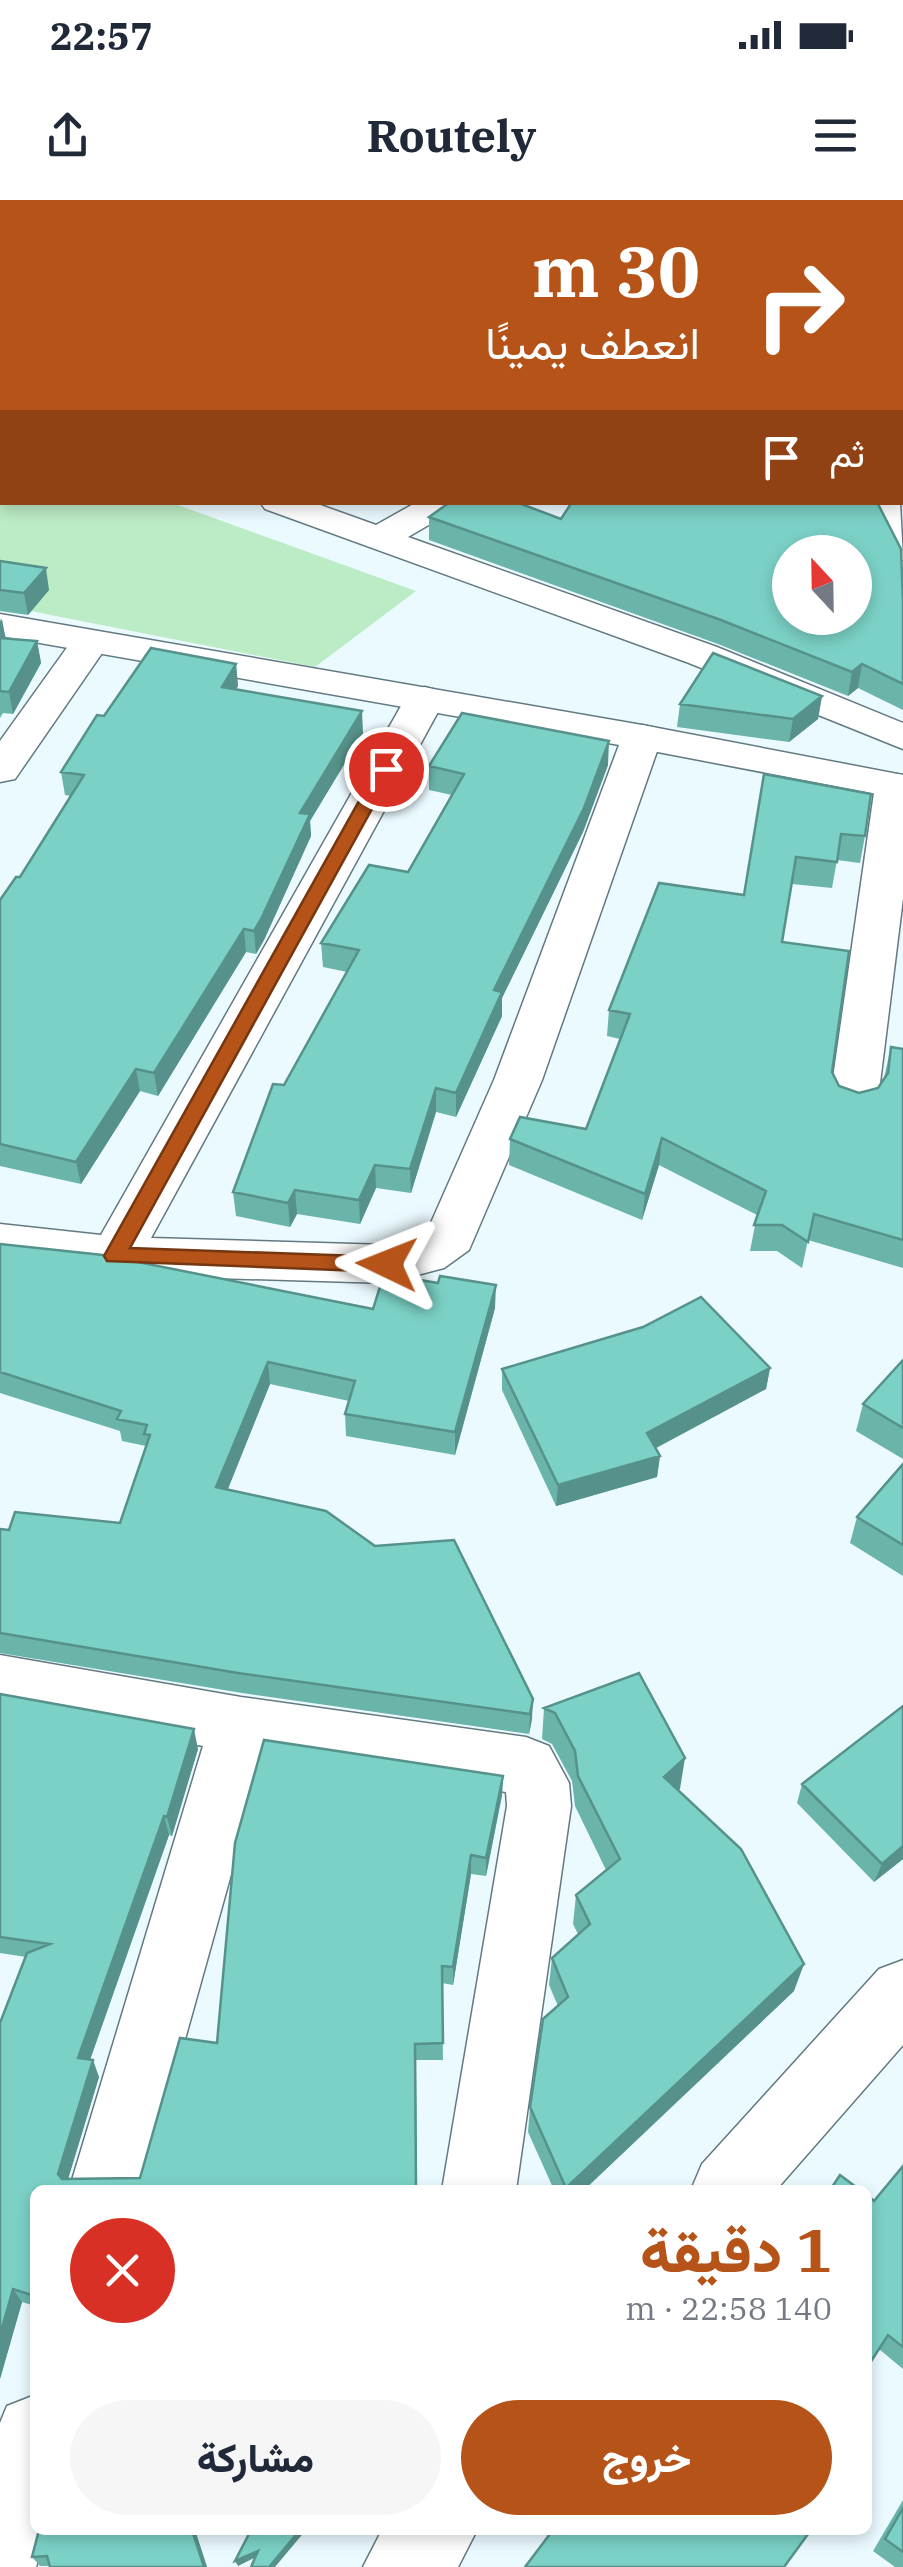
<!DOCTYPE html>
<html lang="ar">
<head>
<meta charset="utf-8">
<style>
	:root { --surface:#fff; --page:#f6f6f7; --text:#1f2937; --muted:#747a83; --accent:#b55319 }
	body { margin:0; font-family:"IBM Plex Serif",Vazirmatn,serif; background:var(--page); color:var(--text); direction:rtl; height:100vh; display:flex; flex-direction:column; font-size:38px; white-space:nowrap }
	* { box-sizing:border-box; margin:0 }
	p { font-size:32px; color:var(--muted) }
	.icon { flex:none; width:55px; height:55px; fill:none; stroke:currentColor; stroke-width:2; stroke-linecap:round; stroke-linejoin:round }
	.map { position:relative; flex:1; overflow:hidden; direction:ltr }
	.side { position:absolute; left:30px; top:1985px; width:842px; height:350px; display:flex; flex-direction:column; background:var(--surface); border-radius:15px; box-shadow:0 5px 15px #0003; direction:rtl }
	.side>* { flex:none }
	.top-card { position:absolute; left:0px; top:0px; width:905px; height:305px; box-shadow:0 5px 15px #0003; direction:rtl; background:#b55319; color:#fff; overflow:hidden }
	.needle { width:65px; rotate:338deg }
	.buttons { position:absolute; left:772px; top:335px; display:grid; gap:20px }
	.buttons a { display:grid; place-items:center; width:100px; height:100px; border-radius:50%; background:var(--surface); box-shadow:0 5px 15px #0003; font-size:50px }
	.pin { position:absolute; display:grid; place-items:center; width:85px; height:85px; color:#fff; margin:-42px; border:5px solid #fff; border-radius:50%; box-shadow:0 2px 10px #0007 }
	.me { position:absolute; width:110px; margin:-55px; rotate:272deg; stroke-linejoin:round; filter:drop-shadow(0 0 8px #0008) }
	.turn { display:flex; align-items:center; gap:35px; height:210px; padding:0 40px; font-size:45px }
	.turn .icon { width:130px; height:130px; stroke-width:2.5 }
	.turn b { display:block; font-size:70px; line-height:85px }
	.then { display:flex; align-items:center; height:95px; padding:0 40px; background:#0003; gap:20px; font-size:38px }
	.round { display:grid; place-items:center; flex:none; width:105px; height:105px; border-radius:52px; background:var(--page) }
	.overview { display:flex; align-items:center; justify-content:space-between; height:170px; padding:0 40px }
	h1 { font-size:60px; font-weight:800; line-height:75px; color:var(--accent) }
	.action { display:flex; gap:20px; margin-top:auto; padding:20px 40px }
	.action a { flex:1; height:115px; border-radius:60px; background:var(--accent); color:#fff; font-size:40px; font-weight:800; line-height:115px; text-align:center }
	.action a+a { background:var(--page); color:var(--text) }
	.status { display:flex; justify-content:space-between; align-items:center; height:70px; padding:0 50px; background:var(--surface); direction:ltr }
	.status svg { height:28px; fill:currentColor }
	header { display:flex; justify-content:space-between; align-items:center; height:130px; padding:0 40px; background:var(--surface); font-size:45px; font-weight:800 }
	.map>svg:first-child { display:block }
	.green { fill:#bcecc6 }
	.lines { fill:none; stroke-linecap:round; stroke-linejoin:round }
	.minor-casing { stroke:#637981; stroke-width:3 }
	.tertiary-casing { stroke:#637981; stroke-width:3 }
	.primary-casing { stroke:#607fa6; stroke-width:3 }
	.minor { fill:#fff; fill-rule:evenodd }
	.tertiary { fill:#fff; fill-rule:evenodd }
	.primary { fill:#b9d3f5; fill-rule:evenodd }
	.wall { fill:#6ab4aa }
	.shaded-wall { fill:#56928b }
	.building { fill:#7bd1c6; stroke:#56928b; stroke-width:2.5; fill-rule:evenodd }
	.route { fill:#b55319; stroke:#763610; stroke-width:2.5 }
</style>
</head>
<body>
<div class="status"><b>22:57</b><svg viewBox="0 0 49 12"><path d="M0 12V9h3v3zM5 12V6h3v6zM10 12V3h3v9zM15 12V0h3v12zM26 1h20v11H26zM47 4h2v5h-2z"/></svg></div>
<header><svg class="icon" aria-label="menu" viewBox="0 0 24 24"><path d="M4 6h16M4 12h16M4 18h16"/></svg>Routely<svg class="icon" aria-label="share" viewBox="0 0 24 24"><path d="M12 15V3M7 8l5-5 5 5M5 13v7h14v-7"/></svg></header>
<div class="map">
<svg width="903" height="2367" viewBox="0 0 903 2367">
	<rect width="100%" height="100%" fill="#ebfaff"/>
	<path class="green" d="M 0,240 L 2,302 L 172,303 L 416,391 L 315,467 L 0,405 Z"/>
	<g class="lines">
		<g class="minor-casing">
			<path id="minor" d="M 0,193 L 2,194 L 2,214 L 0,213 Z
				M 260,302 L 312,302 L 376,325 L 417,302 L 461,302 L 456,309 L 408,337 L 717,447 L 903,523 L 903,549 L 689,463 L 265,309 Z
				M 865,302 L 900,302 L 903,360 L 890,357 Z
				M 90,432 L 104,435 L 109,443 L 15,579 L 0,582 L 0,541 L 76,435 Z
				M 425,487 L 439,491 L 445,499 L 151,1038 L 387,1045 L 410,1039 L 430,1025 L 494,880 L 622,537 L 628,528 L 642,525 L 656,528 L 662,537 L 542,880 L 469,1050 L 444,1068 L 387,1083 L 115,1075 L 0,1062 L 0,1024 L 101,1035 L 405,499 L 411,491 Z
				M 896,574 L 903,575 L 903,698 L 878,899 L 871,911 L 854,916 L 837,911 L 830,899 L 875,586 L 881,577 Z
				M 0,1455 L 241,1497 L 526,1537 L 549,1546 L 569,1583 L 571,1606 L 516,1990 L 442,1990 L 507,1606 L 506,1592 L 264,1556 L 143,1990 L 69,1990 L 203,1546 L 0,1509 Z
				M 35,2195 L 35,2330 L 48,2330 L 36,2367 L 0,2367 L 0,2223 L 7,2206 Z"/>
		</g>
		<g class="tertiary-casing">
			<path id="tertiary" d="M 0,414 L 642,525 L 903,575 L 903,599 L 642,549 L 0,436 Z
				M 903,1760 L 903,1845 L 776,1990 L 691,1990 L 702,1964 L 879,1769 Z
				M 382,2330 L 477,2330 L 458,2367 L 363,2367 Z"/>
		</g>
		<g class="primary-casing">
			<path id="primary" d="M 0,92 L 2,92 L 2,110 L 0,110 Z
				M 902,156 L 903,156 L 903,176 L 902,176 Z"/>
		</g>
		<use href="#minor" class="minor"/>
		<use href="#tertiary" class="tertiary"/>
		<use href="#primary" class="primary"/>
	</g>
	<path class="wall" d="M 0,0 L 903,0 L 903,117 L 902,2 L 2,2 L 2,44 L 0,44 Z
		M 429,317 L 561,319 L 903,402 L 903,510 L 858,488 L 848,496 L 718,444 L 429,340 Z
		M 0,361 L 49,390 L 28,415 L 0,411 Z
		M 0,418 L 6,438 L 37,441 L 41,463 L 13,514 L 3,513 L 0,518 Z
		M 236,464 L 238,486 L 236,489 L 363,533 L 310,621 L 311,636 L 264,740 L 256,754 L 246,752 L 158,896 L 140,891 L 81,984 L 0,966 L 0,700 L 20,677 L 71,596 L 65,595 L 61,572 L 104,516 Z
		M 822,496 L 818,519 L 789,542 L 677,527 L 680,504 Z
		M 608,565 L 583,632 L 502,798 L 502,816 L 456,917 L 436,912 L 411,993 L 376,988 L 360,1024 L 297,1014 L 290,1027 L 236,1016 L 233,992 L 284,885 L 347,772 L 323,767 L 321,743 L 408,672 L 452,595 L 429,590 L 429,566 Z
		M 764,574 L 865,636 L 860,663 L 837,660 L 832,688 L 792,684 L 782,742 L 832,872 L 839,886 L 859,893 L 878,888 L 884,878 L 891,847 L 903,849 L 903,1068 L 808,1040 L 802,1068 L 777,1051 L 750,1051 L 757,1015 L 659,965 L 642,1020 L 509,965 L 510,939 L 586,929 L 620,839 L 607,836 L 609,810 L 744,695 Z
		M 0,1044 L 373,1109 L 495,1108 L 455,1255 L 346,1236 L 345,1214 L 349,1201 L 270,1184 L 227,1290 L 375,1346 L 454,1340 L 532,1519 L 529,1534 L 242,1493 L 0,1453 L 0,1329 L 9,1330 L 120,1323 L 146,1246 L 122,1241 L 120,1231 L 0,1193 Z
		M 903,1160 L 903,1259 L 856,1231 L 863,1204 Z
		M 770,1168 L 766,1189 L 655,1248 L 660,1256 L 657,1277 L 556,1306 L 502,1190 L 502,1169 Z
		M 903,1264 L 903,1376 L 850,1343 L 857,1317 Z
		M 639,1473 L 680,1589 L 678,1590 L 794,1791 L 584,1990 L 554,1990 L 528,1932 L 530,1907 L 558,1806 L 549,1785 L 552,1758 L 578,1734 L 573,1724 L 576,1695 L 606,1670 L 575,1606 L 572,1581 L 552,1544 L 542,1539 L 544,1508 Z
		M 0,1494 L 198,1549 L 172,1636 L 169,1635 L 90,1860 L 99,1877 L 68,1979 L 140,1978 L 217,1843 L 503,1576 L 502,1595 L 486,1676 L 471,1674 L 453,1785 L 442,1783 L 443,1860 L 416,1860 L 417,1990 L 35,1990 L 35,2106 L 22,2102 L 0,2179 L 26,1757 L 0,1753 Z
		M 802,1584 L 903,1659 L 874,1682 L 797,1603 Z
		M 903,1966 L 903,2169 L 879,2149 L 874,2001 Z
		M 903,2300 L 903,2367 L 895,2367 L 873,2351 Z
		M 39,2330 L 195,2330 L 207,2367 L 40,2366 L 32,2357 Z"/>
	<path class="shaded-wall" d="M 0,146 L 2,161 L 2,168 L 0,169 Z
		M 46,368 L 49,390 L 28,415 L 24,393 Z
		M 2,419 L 6,441 L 0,448 L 0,422 Z
		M 37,441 L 41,463 L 13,514 L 9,492 Z
		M 236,464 L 238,486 L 224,509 L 222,487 Z
		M 862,464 L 858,488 L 848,496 L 852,472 Z
		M 822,496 L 818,519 L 789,542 L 793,519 Z
		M 362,511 L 363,533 L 310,621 L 311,636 L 264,740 L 256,754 L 254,731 L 300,613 Z
		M 609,541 L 608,565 L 583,632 L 502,798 L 502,816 L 456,917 L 456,893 L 494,790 Z
		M 244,729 L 246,752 L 158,896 L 154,873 Z
		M 136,869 L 140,891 L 81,984 L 76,962 Z
		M 436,888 L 436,912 L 411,993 L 410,969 Z
		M 662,938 L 659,965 L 642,1020 L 645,994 Z
		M 375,965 L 376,988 L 360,1024 L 359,1000 Z
		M 295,990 L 297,1014 L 290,1027 L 288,1003 Z
		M 496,1085 L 495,1108 L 455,1255 L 455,1232 Z
		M 268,1162 L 270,1184 L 220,1309 L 216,1287 Z
		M 770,1168 L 766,1189 L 645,1254 L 647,1233 Z
		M 660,1256 L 657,1277 L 556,1306 L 558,1285 Z
		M 533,1499 L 532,1519 L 529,1534 L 530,1514 Z
		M 194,1529 L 198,1549 L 172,1636 L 167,1617 Z
		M 685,1558 L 680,1589 L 659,1607 L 664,1577 Z
		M 503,1576 L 502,1595 L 486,1676 L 486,1658 Z
		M 164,1616 L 169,1635 L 85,1874 L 78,1858 Z
		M 903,1646 L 903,1659 L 874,1682 L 882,1664 Z
		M 471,1655 L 471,1674 L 453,1785 L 453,1767 Z
		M 804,1764 L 794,1791 L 584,1990 L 566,1990 L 566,1988 Z
		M 93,1860 L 99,1877 L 65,1989 L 58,1974 Z
		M 13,2089 L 22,2102 L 0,2179 L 0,2135 Z
		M 192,2330 L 195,2330 L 207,2367 L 204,2367 Z
		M 300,2330 L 306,2330 L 275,2367 L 269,2367 Z
		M 258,2351 L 260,2355 L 238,2366 L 235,2361 Z"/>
	<path class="building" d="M 0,0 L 902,0 L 902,2 L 2,2 L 2,24 L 0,23 Z
		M 902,15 L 903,15 L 903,95 L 902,95 Z
		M 450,302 L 516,302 L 561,319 L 572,302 L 877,302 L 901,349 L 903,402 L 903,484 L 862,464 L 852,472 L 721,420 L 429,317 ZM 790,352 L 855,352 L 855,418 L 790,418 Z
		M 0,361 L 46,368 L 24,393 L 0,390 Z
		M 0,438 L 37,441 L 9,492 L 0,491 Z
		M 151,448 L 236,464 L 222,487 L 362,511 L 300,613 L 310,614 L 262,717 L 254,731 L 244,729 L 154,873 L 136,869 L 76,962 L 0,944 L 0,700 L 16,677 L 20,677 L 84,575 L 61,572 L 97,515 L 104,516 Z
		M 713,453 L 822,496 L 793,519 L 680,504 Z
		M 462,513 L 609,541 L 584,608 L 494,790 L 502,792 L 456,893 L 436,888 L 410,969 L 375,965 L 359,1000 L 295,990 L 288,1003 L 233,992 L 273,884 L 284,885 L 359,750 L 321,743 L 369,665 L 408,672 L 464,574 L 429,566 Z
		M 764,574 L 871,594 L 865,636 L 841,634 L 837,662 L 796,657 L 782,742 L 849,751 L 832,872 L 839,886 L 859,893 L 878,888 L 888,873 L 891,847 L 903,849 L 903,1040 L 814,1014 L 808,1042 L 782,1025 L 754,1025 L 766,991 L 662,938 L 645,994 L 510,939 L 520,917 L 586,929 L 630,814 L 609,810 L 659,683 L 744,695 Z
		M 0,1044 L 103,1055 L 373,1109 L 384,1074 L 438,1083 L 440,1076 L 496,1085 L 455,1232 L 345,1214 L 355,1181 L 268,1162 L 216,1287 L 326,1311 L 375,1346 L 454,1340 L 533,1499 L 530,1514 L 238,1473 L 0,1433 L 0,1329 L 9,1330 L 15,1312 L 120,1323 L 150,1235 L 144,1234 L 147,1225 L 117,1219 L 121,1211 L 0,1172 Z
		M 701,1097 L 770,1168 L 647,1233 L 660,1256 L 558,1285 L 502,1169 L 643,1127 Z
		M 903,1160 L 903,1228 L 863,1204 Z
		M 903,1264 L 903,1345 L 857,1317 Z
		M 639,1473 L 685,1558 L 664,1577 L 741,1649 L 804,1764 L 566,1988 L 530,1907 L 543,1819 L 568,1797 L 552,1758 L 590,1724 L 576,1695 L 620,1659 L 578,1576 L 575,1551 L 555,1513 L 544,1508 Z
		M 0,1494 L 194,1529 L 167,1617 L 164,1616 L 78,1858 L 93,1860 L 58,1974 L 62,1979 L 140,1978 L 180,1838 L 217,1843 L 235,1643 L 264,1540 L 503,1576 L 486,1658 L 471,1655 L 453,1767 L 442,1766 L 443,1843 L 415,1844 L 416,1990 L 35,1990 L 35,2096 L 13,2089 L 0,2135 L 0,1823 L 27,1753 L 50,1744 L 0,1737 Z
		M 903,1506 L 903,1646 L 882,1664 L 802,1584 Z
		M 903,1966 L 903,2147 L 888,2135 L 868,2166 L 868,1996 L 874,2001 Z
		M 840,1975 L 860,1990 L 830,1990 Z
		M 903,2308 L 903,2352 L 885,2339 Z
		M 39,2330 L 192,2330 L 204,2367 L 50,2367 L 47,2356 L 32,2357 Z
		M 251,2330 L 300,2330 L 269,2367 L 251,2367 L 258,2351 L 235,2361 Z
		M 553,2330 L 811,2330 L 784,2367 L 525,2367 Z"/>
	<path class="route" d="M 386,564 L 394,569 L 130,1048 L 387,1057 L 398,1064 L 387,1072 L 107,1061 L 104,1056 L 377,569 Z"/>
</svg>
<div class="buttons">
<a><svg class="needle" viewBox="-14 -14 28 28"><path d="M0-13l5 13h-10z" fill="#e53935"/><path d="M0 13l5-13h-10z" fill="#747a83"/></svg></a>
</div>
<div class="pin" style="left:386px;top:569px;background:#d93025"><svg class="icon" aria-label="arrive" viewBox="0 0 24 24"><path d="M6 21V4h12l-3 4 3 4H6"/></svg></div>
<svg class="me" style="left:387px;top:1064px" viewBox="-20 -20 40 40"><path d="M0-17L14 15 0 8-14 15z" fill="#b55319" stroke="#fff" stroke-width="4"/></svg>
<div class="top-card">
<div class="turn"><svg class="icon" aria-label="right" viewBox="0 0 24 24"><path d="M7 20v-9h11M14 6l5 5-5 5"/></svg><div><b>30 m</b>انعطف يمينًا</div></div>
<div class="then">ثم<svg class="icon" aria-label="arrive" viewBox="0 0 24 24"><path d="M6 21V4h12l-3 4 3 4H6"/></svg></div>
</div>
<section class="side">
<div class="overview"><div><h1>1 دقيقة</h1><p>140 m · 22:58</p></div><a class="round" style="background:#d93025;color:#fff"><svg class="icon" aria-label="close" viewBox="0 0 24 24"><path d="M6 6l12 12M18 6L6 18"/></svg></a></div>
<div class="action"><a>خروج</a><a>مشاركة</a></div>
</section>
</div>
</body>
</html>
